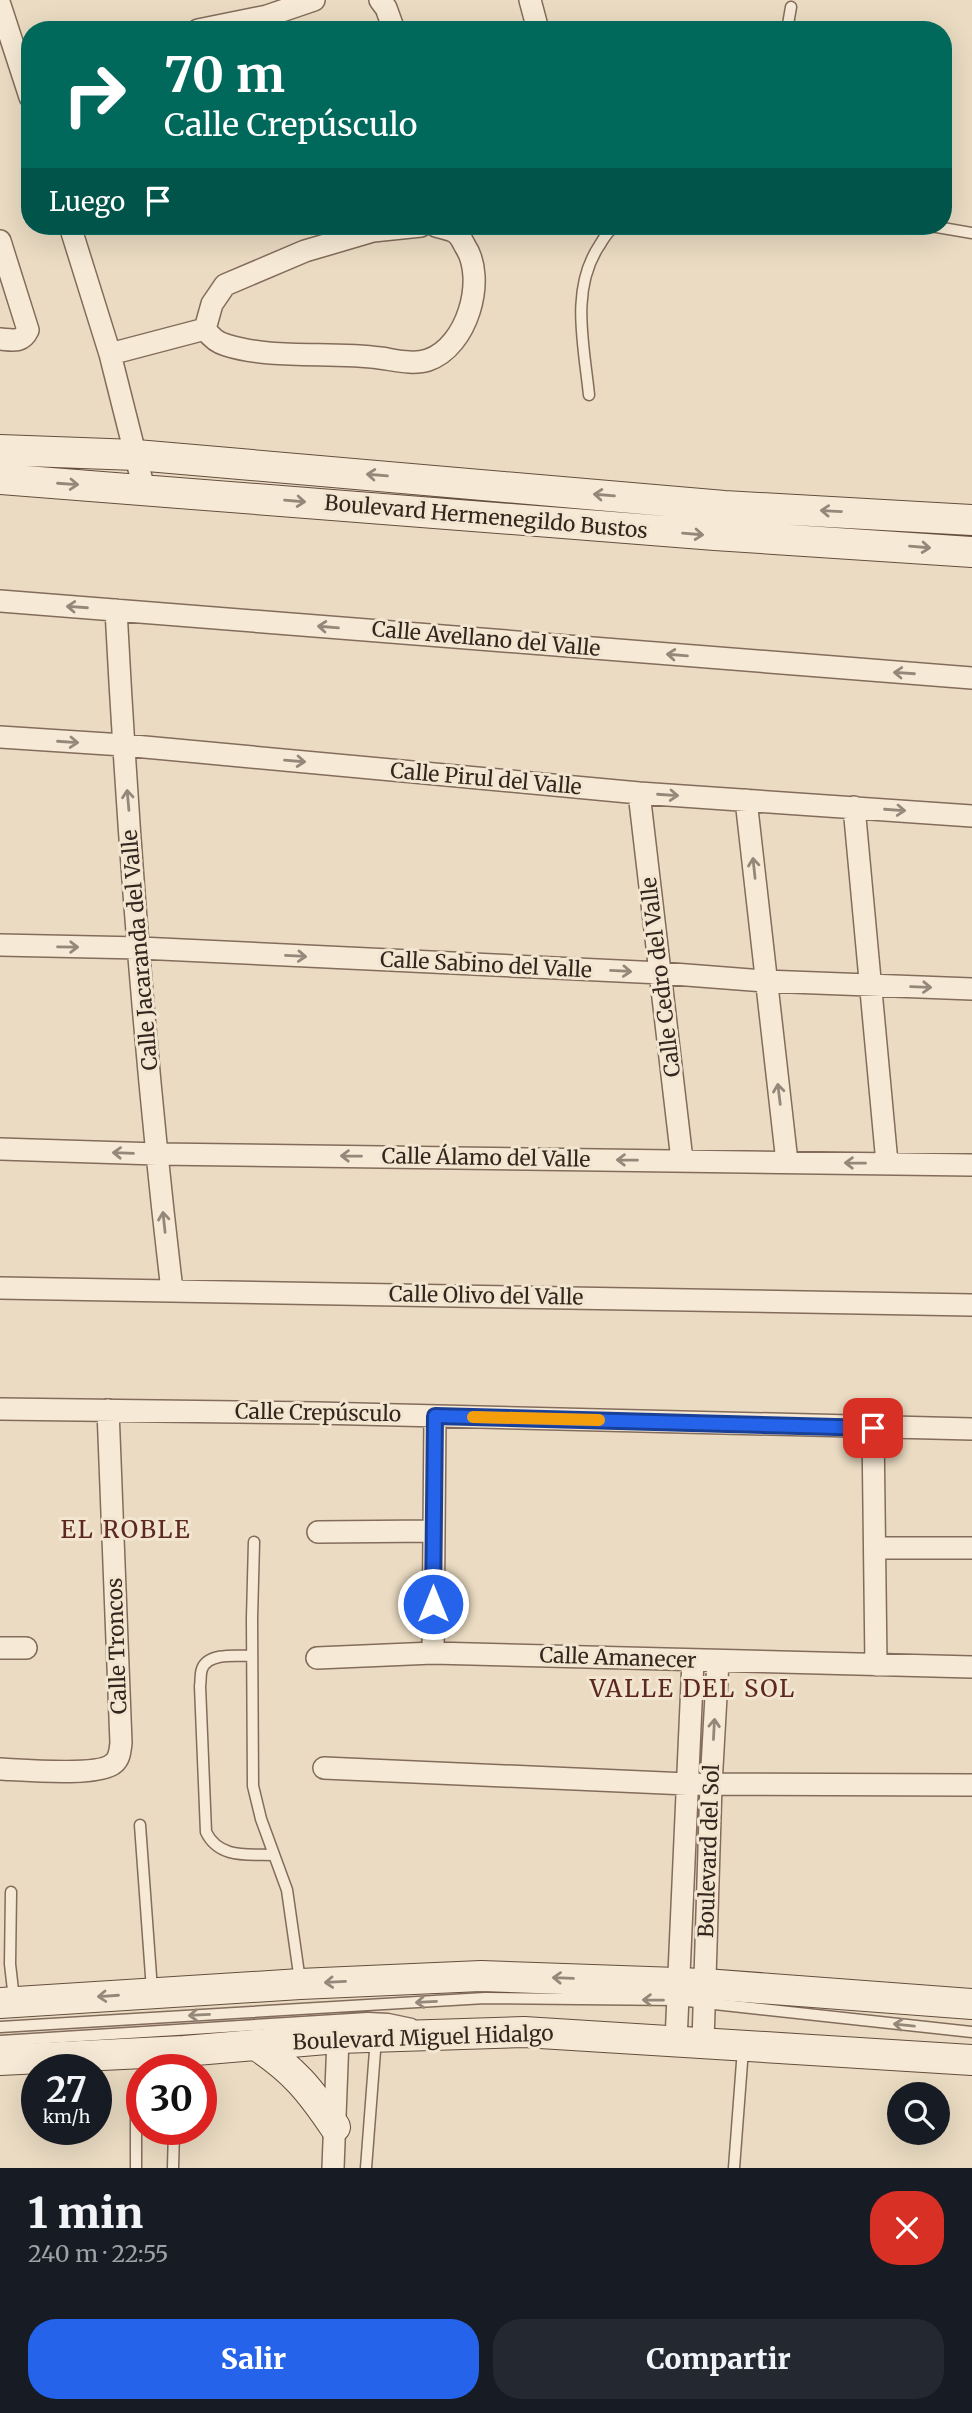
<!DOCTYPE html>
<html lang="es">
<head>
<meta charset="utf-8">
<style>
	:root { --surface:#171b24; --page:#242831; --text:#f1f3f6; --muted:#9ea1a6; --accent:#2563eb }
	body { margin:0; font-family:Merriweather,serif; background:var(--page); color:var(--text); height:100vh; display:flex; flex-direction:column; font-size:26px; white-space:nowrap }
	* { box-sizing:border-box; margin:0 }
	p { font-size:23px; color:var(--muted) }
	.icon { flex:none; width:38px; height:38px; fill:none; stroke:currentColor; stroke-width:2; stroke-linecap:round; stroke-linejoin:round }
	.map { position:relative; height:2168px; overflow:hidden }
	.sheet { display:flex; flex-direction:column; background:var(--surface); flex:1 }
	.sheet>* { flex:none }
	.banner { position:absolute; left:21px; top:21px; width:931px; height:214px; border-radius:28px; box-shadow:0 7px 28px #0002; background:#00695c; color:#fff; overflow:hidden }
	.controls { position:absolute; left:887px; top:2082px; display:grid; gap:14px }
	.controls a { display:grid; place-items:center; width:63px; height:63px; border-radius:50%; background:var(--surface); box-shadow:0 7px 28px #0002; font-size:35px }
	.speed { position:absolute; left:21px; top:2054px; display:flex; gap:14px; font-size:35px; font-weight:700; text-align:center }
	.speed>* { display:grid; place-content:center; width:91px; height:91px; border-radius:50%; background:var(--surface); box-shadow:0 7px 28px #0002; line-height:1 }
	.speed small { font-size:18px; font-weight:400 }
	.speed .limit { border:10px solid #d22; background:#fff; color:#111 }
	.pin { position:absolute; display:grid; place-items:center; width:60px; height:60px; color:#fff; margin:-30px; border-radius:14px; box-shadow:0 4px 10px #0006 }
	.me { position:absolute; width:77px; margin:-38px; rotate:0deg; stroke-linejoin:round; filter:drop-shadow(0 0 5px #0008) }
	.turn { display:flex; align-items:center; gap:24px; height:147px; padding:0 28px; font-size:32px }
	.turn .icon { width:91px; height:91px; stroke-width:2.5 }
	.turn b { display:block; font-size:49px; line-height:60px }
	.then { display:flex; align-items:center; height:66px; padding:0 28px; background:#0003; gap:14px; font-size:26px }
	.round { display:grid; place-items:center; flex:none; width:74px; height:74px; border-radius:28px; background:var(--page) }
	.head { display:flex; align-items:center; justify-content:space-between; height:119px; padding:0 28px }
	h1 { font-size:42px; font-weight:800; line-height:52px }
	.cta { display:flex; gap:14px; margin-top:auto; padding:14px 28px }
	.cta a { flex:1; height:80px; border-radius:28px; background:var(--accent); color:#fff; font-size:28px; font-weight:800; line-height:80px; text-align:center }
	.cta a+a { background:var(--page); color:var(--text) }
	.map>svg:first-child { display:block }
	.lines { fill:none; stroke-linecap:round; stroke-linejoin:round }
	.lane-casing { stroke:#836c5b; stroke-width:13 }
	.street-casing { stroke:#836c5b; stroke-width:24 }
	.secondary-casing { stroke:#644e3e; stroke-width:32 }
	.lane { stroke:#f6e9d5; stroke-width:10 }
	.street { stroke:#f6e9d5; stroke-width:21 }
	.secondary { stroke:#f6e9d5; stroke-width:30 }
	.oneway { stroke:#95887a }
	.route-casing { stroke:#184099; stroke-width:18 }
	.route { stroke:#2563eb; stroke-width:12 }
	.slow { stroke:#f59e0b; stroke-width:12 }
	.labels { text-anchor:middle; stroke-width:6; stroke-linejoin:round; paint-order:stroke }
	.street-label { font-size:21px; fill:#34261e; stroke:#f2e6d1 }
	.quarter-label { font-size:24px; letter-spacing:2px; fill:#5d2821; stroke:#f2e6d1 }
</style>
</head>
<body>
<div class="map">
<svg width="972" height="2168" viewBox="0 0 972 2168">
	<rect width="100%" height="100%" fill="#eadbc2"/>
	<g class="lines">
		<g class="lane-casing">
			<path id="lane" d="M 787,30 L 791,7
				M 931,226 L 972,233
				M 589,395 C 584,345 570,290 599,246 C 604,238 608,230 616,226
				M 254,1542 L 252,1618 L 253,1786 L 261,1819 L 287,1890 L 300,1981
				M 252,1656 C 238,1656 208,1652 202,1669 C 200,1674 201,1681 200,1686 L 206,1832 C 219,1859 248,1854 274,1855
				M 140,1825 L 152,1990
				M 11,1892 L 10,1964 L 14,1999
				M 0,2027 L 485,1998 L 678,2000 L 972,2032
				M 0,2041 L 368,2018 L 388,2019 L 412,2024
				M 136,2168 L 136,2105 L 142,2100
				M 173,2168 L 174,2130
				M 366,2168 L 376,2038
				M 734,2168 L 743,2049"/>
		</g>
		<g class="street-casing">
			<path id="street" d="M 380,0 L 386,8 L 394,30
				M 530,0 L 538,30
				M 0,5 L 30,97
				M 198,30 L 267,16 L 314,0
				M 70,226 L 110,354 L 144,489
				M 0,241 L 28,330 C 22,343 13,340 0,339
				M 205,329 C 210,336 218,343 226,345 C 273,360 331,351 380,358 C 395,360 413,365 428,360 C 467,347 487,279 465,246 C 463,242 459,235 456,233 C 451,229 441,228 436,226
				M 205,329 L 212,304 L 225,285 L 305,251 L 373,231 L 421,226
				M 110,354 L 205,329
				M 0,601 L 972,678
				M 116,610 C 128,837 145,1064 172,1290
				M 0,737 L 123,745 L 639,793 L 972,816
				M 639,793 L 682,1160
				M 746,800 L 787,1162
				M 854,807 L 887,1163
				M 0,945 L 140,948 L 661,973 L 765,981 L 972,989
				M 0,1149 L 157,1154 L 972,1165
				M 0,1288 L 972,1305
				M 0,1409 L 317,1413 L 972,1429
				M 873,1428 L 876,1665
				M 318,1532 L 433,1531
				M 875,1548 L 972,1548
				M 0,1648 L 26,1648
				M 433,1653 L 435,1416
				M 317,1658 L 433,1653 L 972,1667
				M 324,1768 L 687,1784 L 972,1785
				M 0,1769 C 22,1770 100,1777 114,1763 C 120,1758 120,1750 121,1743 L 108,1410
				M 676,2041 L 693,1660
				M 703,2042 L 711,1785 L 718,1661
				M 333,2168 L 338,2038"/>
		</g>
		<g class="secondary-casing">
			<path id="secondary" d="M 0,450 L 136,455 L 724,506 L 972,520
				M 0,479 L 715,535 L 972,552
				M 0,2003 L 300,1984 L 481,1976 L 705,1984 L 972,2004
				M 256,2045 C 294,2070 310,2090 335,2127
				M 0,2060 L 184,2051 L 338,2038 L 524,2032 L 972,2060"/>
		</g>
		<use href="#lane" class="lane"/>
		<use href="#street" class="street"/>
		<use href="#secondary" class="secondary"/>
	</g>
	<defs><path id="oneway-shaft" d="M-6 0H5M1.5-3L5.5 0L1.5 3" fill="none" stroke-width="1.6" stroke-linecap="round" stroke-linejoin="round" transform="scale(1.75)"/></defs>
	<g class="oneway">
		<use href="#oneway-shaft" transform="translate(377 475) rotate(-175)"/>
		<use href="#oneway-shaft" transform="translate(68 484) rotate(4)"/>
		<use href="#oneway-shaft" transform="translate(604 495) rotate(-175)"/>
		<use href="#oneway-shaft" transform="translate(295 501) rotate(5)"/>
		<use href="#oneway-shaft" transform="translate(831 511) rotate(-177)"/>
		<use href="#oneway-shaft" transform="translate(693 534) rotate(5)"/>
		<use href="#oneway-shaft" transform="translate(920 547) rotate(5)"/>
		<use href="#oneway-shaft" transform="translate(77 607) rotate(-176)"/>
		<use href="#oneway-shaft" transform="translate(328 627) rotate(-175)"/>
		<use href="#oneway-shaft" transform="translate(677 655) rotate(-175)"/>
		<use href="#oneway-shaft" transform="translate(904 673) rotate(-176)"/>
		<use href="#oneway-shaft" transform="translate(68 742) rotate(4)"/>
		<use href="#oneway-shaft" transform="translate(295 761) rotate(5)"/>
		<use href="#oneway-shaft" transform="translate(668 795) rotate(4)"/>
		<use href="#oneway-shaft" transform="translate(128 800) rotate(-95)"/>
		<use href="#oneway-shaft" transform="translate(895 810) rotate(4)"/>
		<use href="#oneway-shaft" transform="translate(754 868) rotate(-96)"/>
		<use href="#oneway-shaft" transform="translate(68 947) rotate(1)"/>
		<use href="#oneway-shaft" transform="translate(296 956) rotate(3)"/>
		<use href="#oneway-shaft" transform="translate(621 971) rotate(3)"/>
		<use href="#oneway-shaft" transform="translate(921 987) rotate(2)"/>
		<use href="#oneway-shaft" transform="translate(779 1094) rotate(-97)"/>
		<use href="#oneway-shaft" transform="translate(123 1153) rotate(-178)"/>
		<use href="#oneway-shaft" transform="translate(351 1156) rotate(-179)"/>
		<use href="#oneway-shaft" transform="translate(627 1160) rotate(-179)"/>
		<use href="#oneway-shaft" transform="translate(855 1163) rotate(-179)"/>
		<use href="#oneway-shaft" transform="translate(164 1222) rotate(-96)"/>
		<use href="#oneway-shaft" transform="translate(714 1729) rotate(-87)"/>
		<use href="#oneway-shaft" transform="translate(563 1978) rotate(-178)"/>
		<use href="#oneway-shaft" transform="translate(335 1982) rotate(177)"/>
		<use href="#oneway-shaft" transform="translate(108 1996) rotate(176)"/>
		<use href="#oneway-shaft" transform="translate(653 2000) rotate(-179)"/>
		<use href="#oneway-shaft" transform="translate(426 2002) rotate(177)"/>
		<use href="#oneway-shaft" transform="translate(199 2015) rotate(177)"/>
		<use href="#oneway-shaft" transform="translate(904 2025) rotate(-174)"/>
	</g>
	<g class="lines">
		<g class="route-casing">
			<path id="route" d="M 433,1604 L 435,1416 L 873,1428"/>
		</g>
		<use href="#route" class="route"/>
		<path class="slow" d="M 473,1417 L 599,1420"/>
	</g>
	<g class="labels">
		<g class="street-label">
			<text transform="translate(486 517) rotate(5)" y="7">Boulevard Hermenegildo Bustos</text>
			<text transform="translate(486 639) rotate(5)" y="7">Calle Avellano del Valle</text>
			<text transform="translate(486 779) rotate(5)" y="7">Calle Pirul del Valle</text>
			<text transform="translate(140 950) rotate(-95)" y="7">Calle Jacaranda del Valle</text>
			<text transform="translate(486 965) rotate(3)" y="7">Calle Sabino del Valle</text>
			<text transform="translate(661 977) rotate(-97)" y="7">Calle Cedro del Valle</text>
			<text transform="translate(486 1158) rotate(1)" y="7">Calle Álamo del Valle</text>
			<text transform="translate(486 1296) rotate(1)" y="7">Calle Olivo del Valle</text>
			<text transform="translate(318 1413) rotate(1)" y="7">Calle Crepúsculo</text>
			<text transform="translate(117 1646) rotate(-92)" y="7">Calle Troncos</text>
			<text transform="translate(618 1658) rotate(2)" y="7">Calle Amanecer</text>
			<text transform="translate(709 1851) rotate(-88)" y="7">Boulevard del Sol</text>
			<text transform="translate(423 2038) rotate(-2)" y="7">Boulevard Miguel Hidalgo</text>
		</g>
		<g class="quarter-label">
			<text x="126" y="1538">EL ROBLE</text>
			<text x="693" y="1697">VALLE DEL SOL</text>
		</g>
	</g>
</svg>
<div class="controls">
<a><svg class="icon" aria-label="search" viewBox="0 0 24 24"><circle cx="10" cy="10" r="6"/><path d="M15 15l6 6"/></svg></a>
</div>
<div class="speed"><div>27<small>km/h</small></div><div class="limit">30</div></div>
<div class="pin" style="left:873px;top:1428px;background:#d93025"><svg class="icon" aria-label="arrive" viewBox="0 0 24 24"><path d="M6 21V4h12l-3 4 3 4H6"/></svg></div>
<svg class="me" style="left:433px;top:1604px" viewBox="-20 -20 40 40"><circle r="17" fill="#2563eb" stroke="#fff" stroke-width="3"/><path d="M0-11L8 9 0 5-8 9z" fill="#fff"/></svg>
<div class="banner">
<div class="turn"><svg class="icon" aria-label="right" viewBox="0 0 24 24"><path d="M7 20v-9h11M14 6l5 5-5 5"/></svg><div><b>70 m</b>Calle Crepúsculo</div></div>
<div class="then">Luego<svg class="icon" aria-label="arrive" viewBox="0 0 24 24"><path d="M6 21V4h12l-3 4 3 4H6"/></svg></div>
</div>
</div>
<section class="sheet">
<div class="head"><div><h1>1 min</h1><p>240 m · 22:55</p></div><a class="round" style="background:#d93025;color:#fff"><svg class="icon" aria-label="close" viewBox="0 0 24 24"><path d="M6 6l12 12M18 6L6 18"/></svg></a></div>
<div class="cta"><a>Salir</a><a>Compartir</a></div>
</section>
</body>
</html>
